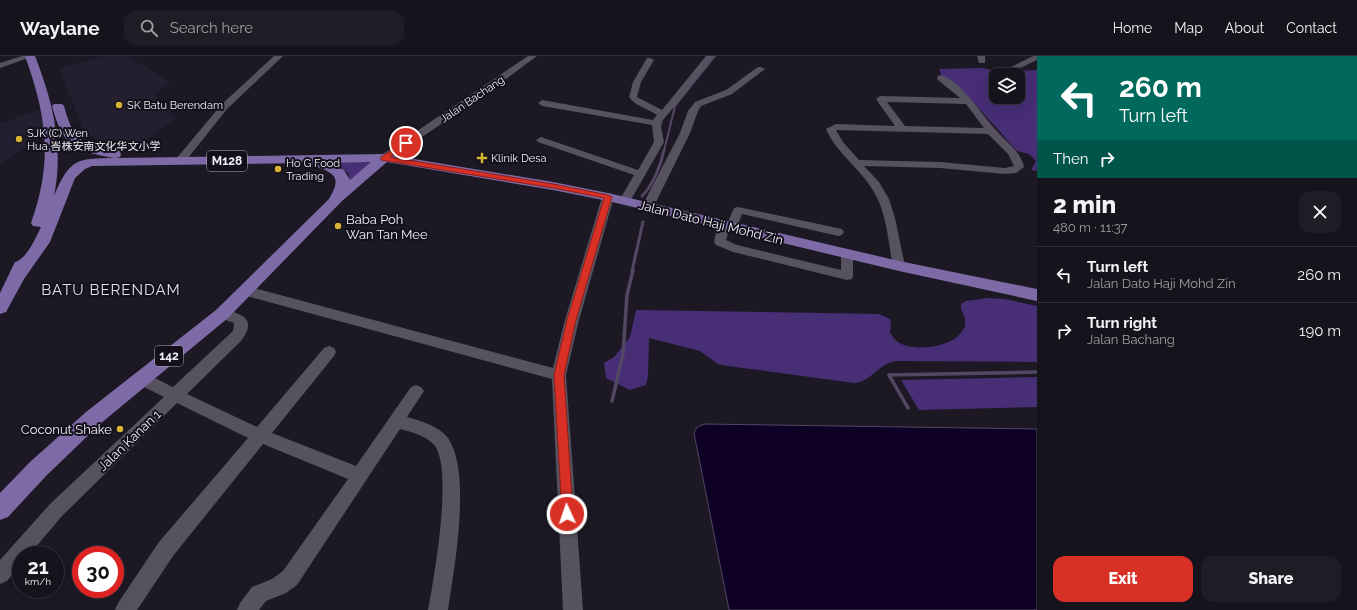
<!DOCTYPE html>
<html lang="en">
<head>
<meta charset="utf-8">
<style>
	:root { --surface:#15131b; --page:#1e1c24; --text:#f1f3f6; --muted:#9d9ea3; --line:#34323a; --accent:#d93025 }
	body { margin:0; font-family:Raleway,"Noto Sans SC",sans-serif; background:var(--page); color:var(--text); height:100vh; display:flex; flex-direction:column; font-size:15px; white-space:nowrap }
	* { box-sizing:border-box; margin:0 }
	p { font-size:13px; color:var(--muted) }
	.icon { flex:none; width:22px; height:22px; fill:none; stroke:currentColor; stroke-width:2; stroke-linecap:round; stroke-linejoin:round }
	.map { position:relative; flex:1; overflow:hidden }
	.sheet { display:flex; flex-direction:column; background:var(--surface); width:320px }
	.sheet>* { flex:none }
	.guide { background:#00695c; color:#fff; overflow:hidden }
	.controls { position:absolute; left:989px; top:12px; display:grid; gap:8px }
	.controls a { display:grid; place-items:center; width:36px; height:36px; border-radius:8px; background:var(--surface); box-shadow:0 4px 16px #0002,0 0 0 1px var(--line); font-size:20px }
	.speed { position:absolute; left:12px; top:490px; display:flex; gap:8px; font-size:20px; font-weight:700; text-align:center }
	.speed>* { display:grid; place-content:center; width:52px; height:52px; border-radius:50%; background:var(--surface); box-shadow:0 4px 16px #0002,0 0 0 1px var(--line); line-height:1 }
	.speed small { font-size:10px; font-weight:400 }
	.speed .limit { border:6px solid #d22; background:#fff; color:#111 }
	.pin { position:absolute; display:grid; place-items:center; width:34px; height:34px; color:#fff; margin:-17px; border:2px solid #fff; border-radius:50%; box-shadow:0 1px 4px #0007 }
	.me { position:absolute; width:44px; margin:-22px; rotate:357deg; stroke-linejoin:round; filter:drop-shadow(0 0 3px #0008) }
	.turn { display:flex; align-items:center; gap:14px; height:84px; padding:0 16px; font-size:18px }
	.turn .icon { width:52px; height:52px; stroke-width:2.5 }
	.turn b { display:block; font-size:28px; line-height:34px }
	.then { display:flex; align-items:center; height:38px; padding:0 16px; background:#0003; gap:8px; font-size:15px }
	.round { display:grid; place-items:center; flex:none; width:42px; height:42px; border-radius:12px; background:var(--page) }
	.headline { display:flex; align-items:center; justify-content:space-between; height:68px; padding:0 16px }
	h1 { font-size:24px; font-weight:800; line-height:30px }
	.action { display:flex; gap:8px; margin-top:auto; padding:8px 16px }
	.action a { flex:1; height:46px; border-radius:12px; background:var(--accent); color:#fff; font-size:16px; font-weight:800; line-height:46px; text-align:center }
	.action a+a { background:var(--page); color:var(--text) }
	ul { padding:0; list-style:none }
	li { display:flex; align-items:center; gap:12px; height:56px; padding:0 16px; border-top:1px solid var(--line) }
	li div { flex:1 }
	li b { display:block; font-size:15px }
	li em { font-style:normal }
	header { display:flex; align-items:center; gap:24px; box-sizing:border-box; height:56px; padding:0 20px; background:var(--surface); border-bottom:1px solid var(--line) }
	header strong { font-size:19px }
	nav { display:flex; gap:22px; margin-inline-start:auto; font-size:14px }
	.search { width:280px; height:36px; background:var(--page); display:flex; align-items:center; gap:10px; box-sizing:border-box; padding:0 14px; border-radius:12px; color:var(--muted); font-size:15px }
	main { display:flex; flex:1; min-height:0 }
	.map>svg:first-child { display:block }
	.built { fill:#231f30 }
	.green { fill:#472e75; fill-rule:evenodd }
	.water { fill:#0f0125; stroke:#524863 }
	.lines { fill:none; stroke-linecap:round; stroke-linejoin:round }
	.stream-far2 { stroke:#524863; stroke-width:2 }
	.stream-far1 { stroke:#524863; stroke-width:3 }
	.stream { stroke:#524863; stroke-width:3.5 }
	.minor { fill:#565260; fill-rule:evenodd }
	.major { fill:#7d6aa7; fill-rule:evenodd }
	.route { fill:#d93025; stroke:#8d1f18 }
	.poi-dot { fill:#d8b434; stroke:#13101b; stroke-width:1.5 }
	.labels { text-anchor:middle; stroke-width:4; stroke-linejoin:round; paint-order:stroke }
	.far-street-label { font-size:11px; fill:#eeecf4; stroke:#13101b }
	.far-poi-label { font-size:11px; fill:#eeecf4; stroke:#13101b; text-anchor:start }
	.shield { fill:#13101b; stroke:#acaab3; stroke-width:1 }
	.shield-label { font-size:12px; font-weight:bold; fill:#eeecf4 }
	.poi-label { font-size:13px; fill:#eeecf4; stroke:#13101b; text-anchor:start }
	.street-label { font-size:13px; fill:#eeecf4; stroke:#13101b }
	.quarter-label { font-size:15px; letter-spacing:1px; fill:#e2deef; stroke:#13101b }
</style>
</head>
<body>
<header>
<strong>Waylane</strong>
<div class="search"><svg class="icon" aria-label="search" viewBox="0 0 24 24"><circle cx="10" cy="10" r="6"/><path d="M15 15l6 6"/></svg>Search here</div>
<nav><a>Home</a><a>Map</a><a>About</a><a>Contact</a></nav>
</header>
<main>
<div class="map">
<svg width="1037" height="554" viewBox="0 0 1037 554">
	<rect width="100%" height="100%" fill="#1c1924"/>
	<path class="built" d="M 103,0 L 128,0 L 171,27 L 154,37 L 176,62 L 134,93 L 102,87 L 84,75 L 59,12 Z
		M 45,51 L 45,77 L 29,89 L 0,109 L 0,68 Z"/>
	<path class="green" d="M 983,12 L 998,16 L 1037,14 L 1037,115 L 1031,114 L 1036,105 L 1029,98 L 1017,95 L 975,48 L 942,21 L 939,13 ZM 996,19 L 1018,19 L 1018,41 L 996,41 Z
		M 375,104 L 350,126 L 348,117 L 331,105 Z
		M 988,242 L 1005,243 L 1037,250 L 1037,306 L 896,305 C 878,308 871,326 854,327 L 728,310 L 718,308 L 700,295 L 649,282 L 648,320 L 646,329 L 630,334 L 606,322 L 604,307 L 614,301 L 630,281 L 636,254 L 879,258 L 890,263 L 891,267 L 890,277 C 894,283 898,287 904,289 C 919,294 945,291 957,281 C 960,278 963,274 965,271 L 965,262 L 961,253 L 961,248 L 966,245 Z
		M 1037,321 L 1037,351 L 919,354 L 901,324 Z"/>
	<path class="water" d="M 705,368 L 1037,373 L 1037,554 L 729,554 L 694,377 L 697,371 Z"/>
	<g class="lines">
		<path class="stream-far2" d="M 664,95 L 675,50 L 715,0"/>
		<path class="stream-far1" d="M 642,140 C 653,129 661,109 664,94
			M 632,215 L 643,166"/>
		<path class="stream" d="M 612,345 L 623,298 L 627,239 L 633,214
			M 908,352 L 889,319 L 1037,316"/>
		<path class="minor" d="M 22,0 L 34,0 L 0,12 L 0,7 Z
			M 274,0 L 283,0 L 227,53 L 184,107 L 176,107 L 175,105 L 176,103 L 221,49 Z
			M 528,0 L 537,0 L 487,37 L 388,104 L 380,104 L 379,102 L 380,100 Z
			M 706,0 L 714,0 L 680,44 L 663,64 L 661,71 L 664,86 L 629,147 L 625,148 L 619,145 L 634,119 L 538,86 L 536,84 L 541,81 L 638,114 L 654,86 L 652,69 L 542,50 L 538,47 L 542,44 L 653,64 L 657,59 C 648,53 634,49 629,41 L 633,26 L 647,2 L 650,2 L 654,4 L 641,26 L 637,41 L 662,54 Z
			M 977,0 L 985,0 L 985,7 L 979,7 Z
			M 1033,0 L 1037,0 L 1037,4 L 1016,14 L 1010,14 L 1009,12 Z
			M 758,11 L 761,11 L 765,13 L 732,38 L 701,50 L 698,55 L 690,77 L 654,150 L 648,153 L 644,152 L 642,150 L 680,77 L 688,55 L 695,46 L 726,34 Z
			M 941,19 C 961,25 981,57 994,72 C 1005,85 1020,94 1024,111 L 1016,117 L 1005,118 L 940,112 L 864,110 L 879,126 L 889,143 L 895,162 L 905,210 L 903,213 L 899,214 L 895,213 L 893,210 C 888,186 887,158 874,136 C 861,113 837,98 826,73 L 836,68 L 895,70 L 876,43 L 880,40 L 960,42 L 938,24 L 937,22 L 938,20 ZM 887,46 L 966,48 L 984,72 L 905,70 ZM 836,74 L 988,78 L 1008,98 L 1014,110 L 1005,112 L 940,106 L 859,104 L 843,86 Z
			M 608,138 L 614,141 L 579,264 L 566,319 L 583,554 L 563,554 L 552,323 L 247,240 L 242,238 L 240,235 L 242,232 L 247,230 L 553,312 L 565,264 L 602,141 Z
			M 738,151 L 842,173 L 844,176 L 842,179 L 838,180 L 742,158 L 736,174 L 729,174 L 726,184 L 737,189 L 841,214 L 841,198 L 843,195 L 851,195 L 853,198 L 853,220 L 852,223 L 847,224 L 733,196 L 716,189 L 714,186 L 718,168 L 720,165 L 728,166 L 734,152 Z
			M 222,253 C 242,258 258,262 241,285 L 187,338 L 257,371 L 324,292 L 329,290 L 334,292 L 336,296 L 334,300 L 272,377 L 356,410 L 411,331 L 416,329 L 421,331 L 424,335 L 407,361 C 421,365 439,370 448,382 C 472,416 454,514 448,554 L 428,554 C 434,523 453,415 435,390 C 427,380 412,376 400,373 L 297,529 L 286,537 L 266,545 L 259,554 L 237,554 L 240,547 L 252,531 L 272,523 L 283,515 L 348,423 L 263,388 L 173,500 L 137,554 L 115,554 L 118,547 L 159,486 L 248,382 L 177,347 L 62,460 L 29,499 L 21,499 L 21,508 L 7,525 L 0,528 L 0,504 L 50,448 L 164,341 L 136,327 L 133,323 L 136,319 C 147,315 163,327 173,331 L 233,275 L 234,267 L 217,261 L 215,258 L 217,255 Z"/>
		<path class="major" d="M 25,0 L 35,0 C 53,46 64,91 54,140 C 69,104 76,102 114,102 C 75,95 63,91 52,50 L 54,48 L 62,48 L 64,50 C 75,90 83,86 120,95 L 121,98 L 120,101 L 116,102 L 384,98 L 553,126 L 608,137 L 899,205 L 1037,233 L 1037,245 L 899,215 L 608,145 L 553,134 L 387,106 L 342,145 L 228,262 L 100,368 L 46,420 L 8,461 L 0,464 L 0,437 L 30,406 L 86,356 L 216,254 L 329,143 C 339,126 339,119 320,112 C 315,110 311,110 308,107 L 92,110 L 85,113 L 75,122 L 50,186 L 24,223 L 6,256 L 0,258 L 0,237 L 13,210 L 15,206 C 27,203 36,181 41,171 L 33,170 L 31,167 C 53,105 47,61 25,0 ZM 371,106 L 350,124 L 344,114 L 330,107 Z"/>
	</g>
	<path class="route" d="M 406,85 L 410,87 L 409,89 L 390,101 L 553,128 L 608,139 L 612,141 L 576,264 L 564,319 L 573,458 L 572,462 L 567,464 L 563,462 L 562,458 L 554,319 L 567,264 L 604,142 L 553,132 L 381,104 L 381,101 Z"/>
	<g class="poi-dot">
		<circle cx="119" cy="49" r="4"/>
		<circle cx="19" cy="83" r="4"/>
		<path d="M480 96h4v4h4v4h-4v4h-4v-4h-4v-4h4z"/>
		<circle cx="278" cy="113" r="4"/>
		<circle cx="338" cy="170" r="4"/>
		<circle cx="120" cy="373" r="4"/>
	</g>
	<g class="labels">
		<g class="far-street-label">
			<text transform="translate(472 43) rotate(-34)" y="4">Jalan Bachang</text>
		</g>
		<g class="far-poi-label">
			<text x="127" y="53">SK Batu Berendam</text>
			<text x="27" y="81">SJK (C) Wen<tspan x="27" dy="13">Hua 峇株安南文化华文小学</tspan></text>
			<text x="491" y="106">Klinik Desa</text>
			<text x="286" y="111">Ho G Food<tspan x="286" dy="13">Trading</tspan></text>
		</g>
		<g class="shield">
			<rect x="207" y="95" width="40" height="20" rx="3"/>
			<rect x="155" y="290" width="28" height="20" rx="3"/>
		</g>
		<g class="shield-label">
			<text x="227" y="109">M128</text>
			<text x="169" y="304">142</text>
		</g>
		<g class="poi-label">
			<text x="346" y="168">Baba Poh<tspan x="346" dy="15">Wan Tan Mee</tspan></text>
			<text x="112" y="378" text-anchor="end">Coconut Shake</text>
		</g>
		<g class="street-label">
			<text transform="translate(711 166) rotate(14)" y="5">Jalan Dato Haji Mohd Zin</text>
			<text transform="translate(129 384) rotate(-44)" y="5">Jalan Kanan 1</text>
		</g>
		<g class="quarter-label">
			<text x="111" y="239">BATU BERENDAM</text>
		</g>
	</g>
</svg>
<div class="controls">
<a><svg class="icon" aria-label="layers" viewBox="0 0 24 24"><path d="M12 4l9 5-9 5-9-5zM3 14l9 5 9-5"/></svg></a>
</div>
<div class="speed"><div>21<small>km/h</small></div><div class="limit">30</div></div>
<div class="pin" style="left:406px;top:87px;background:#d93025"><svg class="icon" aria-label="arrive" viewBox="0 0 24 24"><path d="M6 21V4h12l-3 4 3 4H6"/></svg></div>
<svg class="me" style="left:567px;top:458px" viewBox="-20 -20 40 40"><circle r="17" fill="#d93025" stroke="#fff" stroke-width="3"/><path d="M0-11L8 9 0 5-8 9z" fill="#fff"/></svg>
</div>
<section class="sheet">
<div class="guide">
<div class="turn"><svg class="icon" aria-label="left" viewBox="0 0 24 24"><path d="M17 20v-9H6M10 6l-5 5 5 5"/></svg><div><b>260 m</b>Turn left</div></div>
<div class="then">Then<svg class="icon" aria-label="right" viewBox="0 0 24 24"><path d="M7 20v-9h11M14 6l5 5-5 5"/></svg></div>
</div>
<div class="headline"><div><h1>2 min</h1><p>480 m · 11:37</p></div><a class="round"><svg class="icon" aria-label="close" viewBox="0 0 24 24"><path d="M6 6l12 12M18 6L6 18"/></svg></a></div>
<ul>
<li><svg class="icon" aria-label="left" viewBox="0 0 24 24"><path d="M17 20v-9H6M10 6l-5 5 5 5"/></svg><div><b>Turn left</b><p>Jalan Dato Haji Mohd Zin</p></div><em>260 m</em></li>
<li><svg class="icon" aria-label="right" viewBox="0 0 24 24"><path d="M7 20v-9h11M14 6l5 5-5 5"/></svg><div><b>Turn right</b><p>Jalan Bachang</p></div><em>190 m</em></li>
</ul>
<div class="action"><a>Exit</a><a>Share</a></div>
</section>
</main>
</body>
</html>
